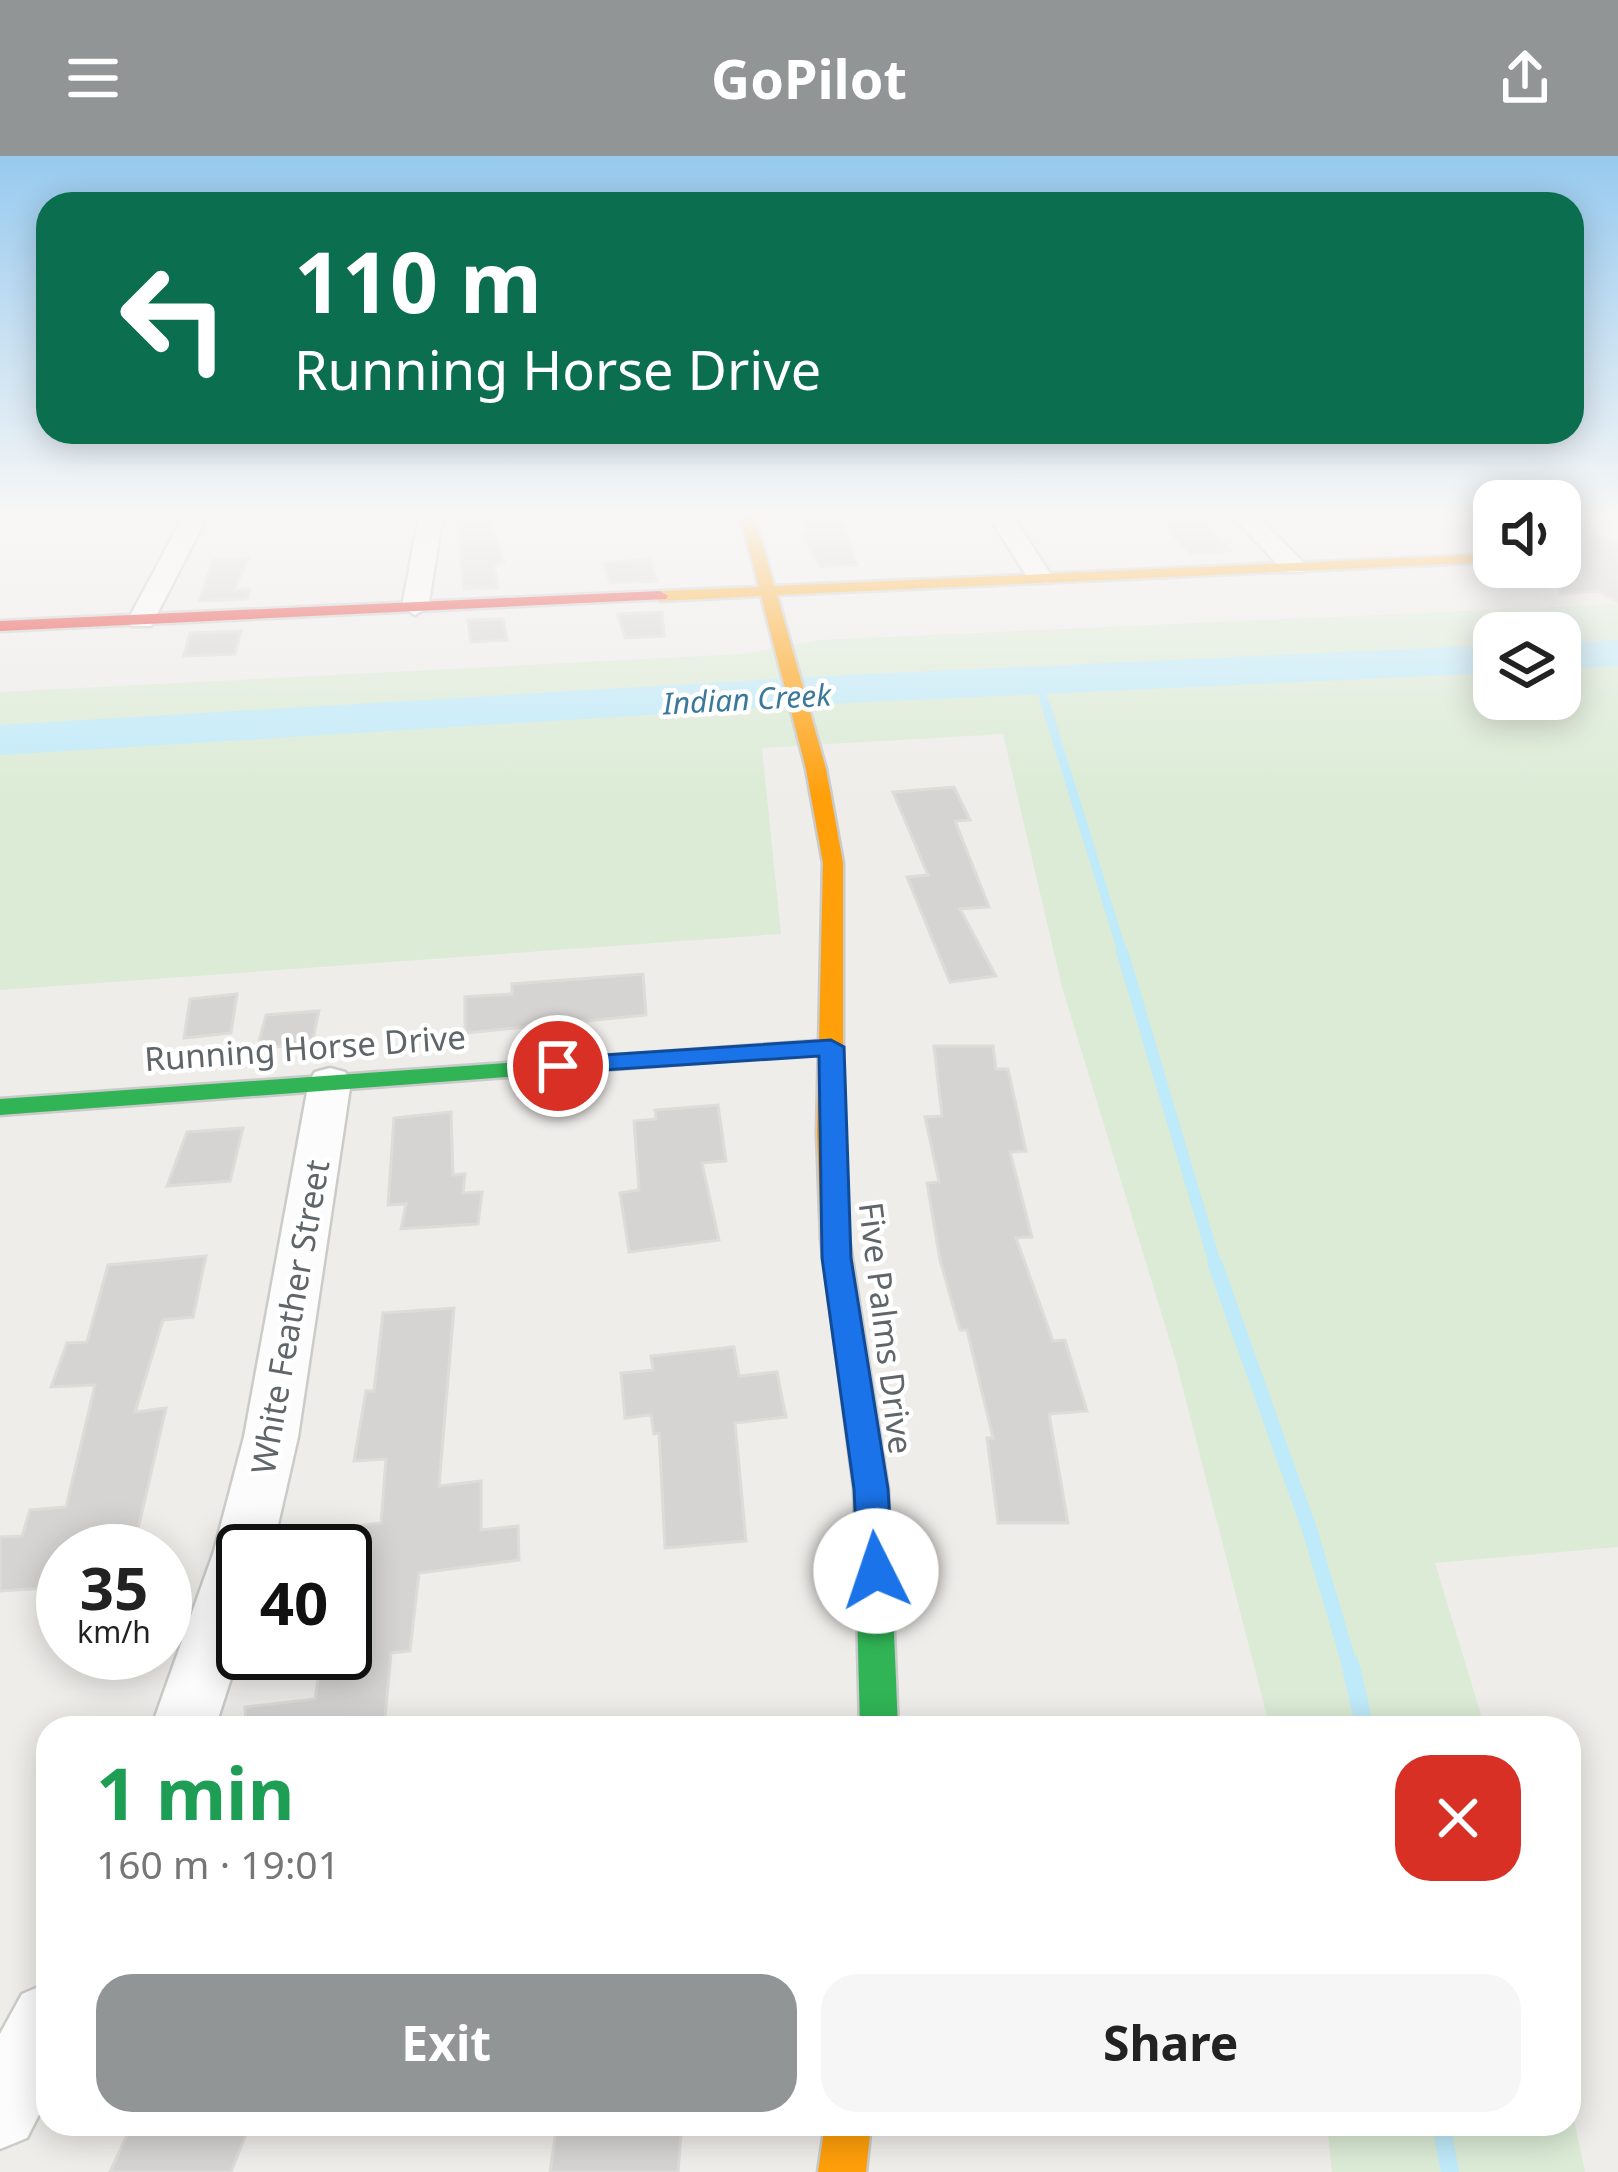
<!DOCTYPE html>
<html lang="en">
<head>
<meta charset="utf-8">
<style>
	:root { --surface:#fff; --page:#f6f6f6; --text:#222; --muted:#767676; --accent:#919596 }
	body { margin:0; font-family:"Noto Sans",sans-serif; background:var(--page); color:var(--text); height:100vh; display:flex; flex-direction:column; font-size:45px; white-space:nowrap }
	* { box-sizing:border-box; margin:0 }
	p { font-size:39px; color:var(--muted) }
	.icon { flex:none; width:66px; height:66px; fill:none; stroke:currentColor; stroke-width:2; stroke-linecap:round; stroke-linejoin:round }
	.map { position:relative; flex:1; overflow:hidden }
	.panel { position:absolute; left:36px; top:1560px; width:1545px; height:420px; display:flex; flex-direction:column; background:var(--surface); border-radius:36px; box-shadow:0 6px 30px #0003 }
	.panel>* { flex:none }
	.hud { position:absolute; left:36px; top:36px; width:1548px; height:252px; border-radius:36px; box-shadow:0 6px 30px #0003; background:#0b6e4f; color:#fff; overflow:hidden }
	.controls { position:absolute; left:1473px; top:324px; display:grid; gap:24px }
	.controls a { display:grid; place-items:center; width:108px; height:108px; border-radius:24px; background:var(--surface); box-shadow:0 6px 30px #0003; font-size:60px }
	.speed { position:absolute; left:36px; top:1368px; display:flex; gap:24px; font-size:60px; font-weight:700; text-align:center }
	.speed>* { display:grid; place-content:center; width:156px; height:156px; border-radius:50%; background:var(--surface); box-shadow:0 6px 30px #0003; line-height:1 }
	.speed small { font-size:30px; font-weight:400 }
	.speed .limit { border:6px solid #111; border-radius:18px; background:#fff; color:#111 }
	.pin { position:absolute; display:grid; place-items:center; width:102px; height:102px; color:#fff; margin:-51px; border:6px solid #fff; border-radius:50%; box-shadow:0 3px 12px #0007 }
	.me { position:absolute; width:132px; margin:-66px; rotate:356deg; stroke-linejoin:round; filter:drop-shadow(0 0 9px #0008) }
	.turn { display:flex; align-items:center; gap:42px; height:252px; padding:0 60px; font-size:54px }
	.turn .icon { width:156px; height:156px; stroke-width:2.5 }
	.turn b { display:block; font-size:84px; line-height:102px }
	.round { display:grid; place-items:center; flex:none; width:126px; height:126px; border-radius:36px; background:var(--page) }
	.overview { display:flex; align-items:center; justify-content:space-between; height:204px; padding:0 60px }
	h1 { font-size:72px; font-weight:700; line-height:90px; color:#1e9e55 }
	.action { display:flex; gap:24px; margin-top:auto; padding:24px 60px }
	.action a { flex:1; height:138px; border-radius:36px; background:var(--accent); color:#fff; font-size:48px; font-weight:700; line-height:138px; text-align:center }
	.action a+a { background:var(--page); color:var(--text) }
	header { display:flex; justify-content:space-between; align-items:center; height:156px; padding:0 60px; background:var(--accent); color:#fff; font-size:54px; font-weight:700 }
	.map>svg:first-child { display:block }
	.green { fill:#dbebd5; fill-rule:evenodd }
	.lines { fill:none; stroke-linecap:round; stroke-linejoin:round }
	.stream-far4 { stroke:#bfeaf9; stroke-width:8 }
	.stream-far3 { stroke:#bfeaf9; stroke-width:9 }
	.stream-far2 { stroke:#bfeaf9; stroke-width:12 }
	.stream-far1 { stroke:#bfeaf9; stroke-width:15 }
	.stream { stroke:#bfeaf9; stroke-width:18 }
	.river { fill:#bfeaf9; fill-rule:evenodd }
	.building { fill:#d5d4d3; stroke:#dedcd9; stroke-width:3 }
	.street-casing { stroke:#cbcbca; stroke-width:5 }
	.fast-casing { stroke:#c9cac9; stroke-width:5 }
	.slow-casing { stroke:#c9cac9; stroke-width:5 }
	.jam-casing { stroke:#c9cac9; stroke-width:5 }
	.street { fill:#fdfcfc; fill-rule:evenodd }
	.fast { fill:#30b455; fill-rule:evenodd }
	.slow { fill:#ff9f0a; fill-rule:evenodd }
	.jam { fill:#e5322d; fill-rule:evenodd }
	.route { fill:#1a73e8; stroke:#114b97; stroke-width:3 }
	.labels { text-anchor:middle; stroke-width:9; stroke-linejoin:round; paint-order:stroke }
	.far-water-label { font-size:30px; font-style:italic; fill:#3a799a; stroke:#fff }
	.street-label { font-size:33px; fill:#5f6568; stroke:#fff }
</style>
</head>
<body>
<header><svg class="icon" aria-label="menu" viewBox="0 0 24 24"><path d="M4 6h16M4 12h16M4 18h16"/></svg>GoPilot<svg class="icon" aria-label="share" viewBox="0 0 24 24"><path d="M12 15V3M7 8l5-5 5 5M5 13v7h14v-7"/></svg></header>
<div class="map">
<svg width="1618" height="2016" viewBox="0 0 1618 2016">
	<rect width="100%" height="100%" fill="#efedea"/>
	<path class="green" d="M 1618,448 L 1618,1391 L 1435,1407 L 1485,1572 L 1270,1572 L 1175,1202 L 1062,831 L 1003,578 L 762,592 L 781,778 L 0,834 L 0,536 L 742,498 L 819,484 ZM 1494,477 L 1560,477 L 1560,543 L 1494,543 Z
		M 1569,1940 L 1585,2016 L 1332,2016 L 1327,1968 L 1569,1968 Z"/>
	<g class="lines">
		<path class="stream-far4" d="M 1037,524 L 1047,553"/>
		<path class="stream-far3" d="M 1046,550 L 1123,798"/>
		<path class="stream-far2" d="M 1122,795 L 1216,1111"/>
		<path class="stream-far1" d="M 1215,1108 L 1310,1375 L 1350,1510"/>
		<path class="stream" d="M 1350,1507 L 1365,1572
			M 1441,1968 L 1450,2016"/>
		<path class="river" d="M 1618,484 L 1618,510 L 1560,513 L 1560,487 Z
			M 1494,489 L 1494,517 L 826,548 L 0,599 L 0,569 L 826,520 Z"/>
	</g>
	<path class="building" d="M 1156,359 L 1198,359 L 1231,395 L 1189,398 Z
		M 840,360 L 857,409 L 820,411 L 803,380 L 809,380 L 804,362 Z
		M 490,361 L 504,407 L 494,408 L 498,432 L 464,433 L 457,363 Z
		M 1580,368 L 1618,390 L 1618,446 L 1598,435 L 1560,438 L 1560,369 Z
		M 248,402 L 235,434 L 250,433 L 248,443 L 199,445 L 213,404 Z
		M 650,403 L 657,425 L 610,427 L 604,407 Z
		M 662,456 L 664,480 L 625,482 L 618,458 Z
		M 503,463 L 507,484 L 471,486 L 468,464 Z
		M 241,475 L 235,498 L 184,500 L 190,477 Z
		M 954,631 L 970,664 L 955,665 L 989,751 L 960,753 L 996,820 L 950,826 L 907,721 L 928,719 L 893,636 Z
		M 643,818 L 646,859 L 465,877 L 465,841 L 512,838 L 512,828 Z
		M 237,838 L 231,877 L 184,882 L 190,843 Z
		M 319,855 L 312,888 L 257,892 L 266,859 Z
		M 934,890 L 993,890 L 996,913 L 1008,913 L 1026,995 L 1010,996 L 1032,1081 L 1016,1082 L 1053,1185 L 1065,1184 L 1087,1255 L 1049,1258 L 1068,1367 L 998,1367 L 987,1282 L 993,1282 L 967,1174 L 960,1174 L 940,1104 L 927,1027 L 939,1026 L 925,961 L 942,960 Z
		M 718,949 L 726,1005 L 702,1007 L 719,1084 L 629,1096 L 620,1037 L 639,1034 L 634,965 L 656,963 L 655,954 Z
		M 451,956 L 453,1019 L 465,1018 L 463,1037 L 482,1036 L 478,1068 L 401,1073 L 406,1048 L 388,1049 L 394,962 Z
		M 243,972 L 230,1025 L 167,1030 L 187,976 Z
		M 206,1100 L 193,1161 L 163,1164 L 135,1256 L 166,1252 L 133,1395 L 63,1395 L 63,1418 L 48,1419 L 45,1432 L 0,1435 L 0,1381 L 22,1380 L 30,1354 L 66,1351 L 95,1229 L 51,1231 L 67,1187 L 87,1186 L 108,1109 Z
		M 454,1152 L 439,1330 L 481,1325 L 481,1374 L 518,1370 L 519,1404 L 419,1417 L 410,1495 L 391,1497 L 384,1572 L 246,1572 L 245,1551 L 315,1543 L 322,1497 L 345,1497 L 345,1371 L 381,1367 L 386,1303 L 354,1305 L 366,1235 L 374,1235 L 383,1157 Z
		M 734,1191 L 739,1220 L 777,1216 L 786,1261 L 735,1267 L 746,1385 L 665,1392 L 659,1277 L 654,1278 L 651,1259 L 625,1262 L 621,1217 L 653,1214 L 651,1200 Z
		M 132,1968 L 250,1968 L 231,2016 L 110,2016 Z
		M 557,1968 L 682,1968 L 678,2016 L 550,2016 Z"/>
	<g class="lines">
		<g class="street-casing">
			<path id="street" d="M 184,359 L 208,359 L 154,464 L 151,470 L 131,470 L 128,464 Z
				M 419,359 L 443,359 L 428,451 L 415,459 L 402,451 Z
				M 988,359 L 1012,359 L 1053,422 L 1049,427 L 1031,427 Z
				M 1231,359 L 1256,359 L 1303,406 L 1303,416 L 1285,416 Z
				M 1466,359 L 1493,359 L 1494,378 Z
				M 330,912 L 345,916 L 351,925 L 298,1281 L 272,1395 L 243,1395 L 243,1485 L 215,1572 L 151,1572 L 214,1395 L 244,1281 L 309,925 L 315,916 Z
				M 48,1827 L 48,1941 L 27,1982 L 0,1993 L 0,1878 L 22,1838 Z"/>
		</g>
		<g class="fast-casing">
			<path id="fast" d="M 831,884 L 840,886 L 843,891 L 840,896 L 0,959 L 0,943 Z
				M 835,1073 L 849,1083 L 888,1333 L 898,1572 L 860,1572 L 854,1333 L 821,1083 Z"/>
		</g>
		<g class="slow-casing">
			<path id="slow" d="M 740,359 L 754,359 L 774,430 L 1494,398 L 1494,406 L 777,439 L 826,613 L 843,707 L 843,977 L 849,1083 L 835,1093 L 821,1083 L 817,977 L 823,707 L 806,613 L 761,440 L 660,445 L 652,440 L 660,435 L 759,431 Z
				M 825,1968 L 871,1968 L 866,2016 L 818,2016 Z"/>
		</g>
		<g class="jam-casing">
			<path id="jam" d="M 660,435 L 668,440 L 666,443 L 0,475 L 0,465 Z"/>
		</g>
		<use href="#street" class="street"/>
		<use href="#fast" class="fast"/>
		<use href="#slow" class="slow"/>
		<use href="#jam" class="jam"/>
	</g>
	<linearGradient id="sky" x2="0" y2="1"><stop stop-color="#97caef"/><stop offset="0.56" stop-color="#f8f7f6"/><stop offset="1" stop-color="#f8f7f6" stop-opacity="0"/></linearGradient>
	<rect width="1618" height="641" fill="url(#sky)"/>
	<path class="route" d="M 831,884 L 844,891 L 851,1102 L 888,1333 L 893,1415 L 888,1426 L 876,1430 L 863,1426 L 858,1415 L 854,1333 L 822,1102 L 819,900 L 558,917 L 545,910 L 558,902 Z"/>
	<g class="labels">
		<g class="far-water-label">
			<text transform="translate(747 544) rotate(-3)" y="10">Indian Creek</text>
		</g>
		<g class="street-label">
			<text transform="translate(305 892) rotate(-4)" y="12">Running Horse Drive</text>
			<text transform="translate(290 1161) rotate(-80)" y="12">White Feather Street</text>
			<text transform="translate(886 1172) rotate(83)" y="12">Five Palms Drive</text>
		</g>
	</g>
</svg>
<div class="controls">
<a><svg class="icon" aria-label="sound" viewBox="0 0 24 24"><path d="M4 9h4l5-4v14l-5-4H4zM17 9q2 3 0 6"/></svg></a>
<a><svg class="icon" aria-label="layers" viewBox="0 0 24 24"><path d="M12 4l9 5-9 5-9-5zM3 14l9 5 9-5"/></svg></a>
</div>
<div class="speed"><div>35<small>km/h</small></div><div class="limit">40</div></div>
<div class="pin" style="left:558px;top:910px;background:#d93025"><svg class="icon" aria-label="arrive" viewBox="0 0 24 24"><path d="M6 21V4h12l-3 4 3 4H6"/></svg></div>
<svg class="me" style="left:876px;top:1415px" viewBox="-20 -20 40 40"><circle r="19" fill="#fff"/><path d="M0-13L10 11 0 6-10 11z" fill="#1a73e8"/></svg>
<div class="hud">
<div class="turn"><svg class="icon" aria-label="left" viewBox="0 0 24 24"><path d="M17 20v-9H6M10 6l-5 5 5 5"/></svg><div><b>110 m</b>Running Horse Drive</div></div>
</div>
<section class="panel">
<div class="overview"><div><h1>1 min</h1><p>160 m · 19:01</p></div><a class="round" style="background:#d93025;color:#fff"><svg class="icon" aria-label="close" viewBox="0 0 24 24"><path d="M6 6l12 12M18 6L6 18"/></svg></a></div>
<div class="action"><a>Exit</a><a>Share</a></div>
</section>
</div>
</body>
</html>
